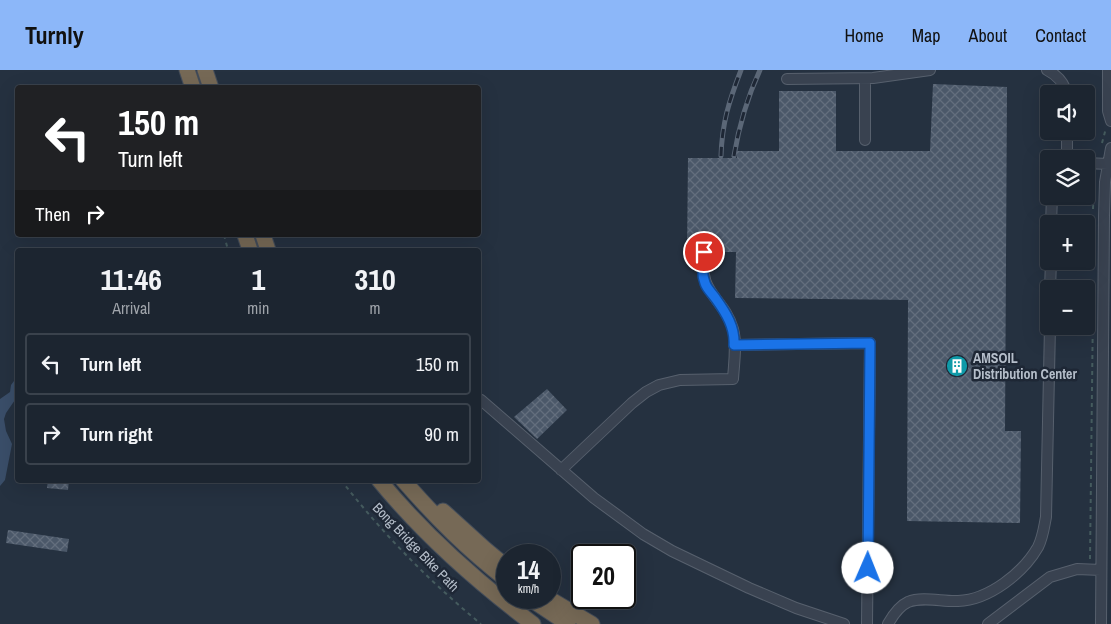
<!DOCTYPE html>
<html lang="en">
<head>
<meta charset="utf-8">
<style>
	:root { --surface:#1c2530; --page:#29313c; --text:#f1f3f6; --muted:#a0a5ab; --line:#3a424c; --accent:#8cb7f9 }
	body { margin:0; font-family:"Archivo Narrow",sans-serif; background:var(--page); color:var(--text); height:100vh; display:flex; flex-direction:column; font-size:19px; white-space:nowrap }
	* { box-sizing:border-box; margin:0 }
	p { font-size:16px; color:var(--muted) }
	.icon { flex:none; width:28px; height:28px; fill:none; stroke:currentColor; stroke-width:2; stroke-linecap:round; stroke-linejoin:round }
	.map { position:relative; flex:1; overflow:hidden }
	.side { position:absolute; left:15px; top:178px; width:466px; height:235px; display:flex; flex-direction:column; background:var(--surface); border-radius:5px; box-shadow:0 5px 20px #0002,0 0 0 1px var(--line) }
	.side>* { flex:none }
	.guide { position:absolute; left:15px; top:15px; width:466px; height:152px; border-radius:5px; box-shadow:0 5px 20px #0002,0 0 0 1px var(--line); background:#202124; color:#fff; overflow:hidden }
	.buttons { position:absolute; left:1040px; top:15px; display:grid; gap:10px }
	.buttons a { display:grid; place-items:center; width:55px; height:55px; border-radius:5px; background:var(--surface); box-shadow:0 5px 20px #0002,0 0 0 1px var(--line); font-size:25px }
	.speed { position:absolute; left:496px; top:474px; display:flex; gap:10px; font-size:25px; font-weight:700; text-align:center }
	.speed>* { display:grid; place-content:center; width:65px; height:65px; border-radius:50%; background:var(--surface); box-shadow:0 5px 20px #0002,0 0 0 1px var(--line); line-height:1 }
	.speed small { font-size:12px; font-weight:400 }
	.speed .limit { border:2px solid #111; border-radius:8px; background:#fff; color:#111 }
	.pin { position:absolute; display:grid; place-items:center; width:42px; height:42px; color:#fff; margin:-21px; border:2px solid #fff; border-radius:50%; box-shadow:0 1px 5px #0007 }
	.me { position:absolute; width:55px; margin:-28px; rotate:1deg; stroke-linejoin:round; filter:drop-shadow(0 0 4px #0008) }
	.turn { display:flex; align-items:center; gap:18px; height:105px; padding:0 20px; font-size:22px }
	.turn .icon { width:65px; height:65px; stroke-width:2.5 }
	.turn b { display:block; font-size:35px; line-height:42px }
	.then { display:flex; align-items:center; height:48px; padding:0 20px; background:#0003; gap:10px; font-size:19px }
	.eta { display:flex; justify-content:space-evenly; align-items:center; height:85px; text-align:center }
	.eta b { font-size:30px; font-weight:800; line-height:35px }
	ul { padding:0; list-style:none }
	li { display:flex; align-items:center; gap:15px; height:62px; margin:0 10px 8px; padding:0 10px; border:2px solid var(--line); border-radius:5px }
	li div { flex:1 }
	li b { display:block; font-size:19px }
	li em { font-style:normal }
	header { display:flex; align-items:center; gap:30px; box-sizing:border-box; height:70px; padding:0 25px; background:var(--accent); color:#111 }
	header strong { font-size:24px }
	nav { display:flex; gap:28px; margin-inline-start:auto; font-size:18px }
	.map>svg:first-child { display:block }
	.water { fill:#3a4e69 }
	.building { fill:url(#building-cross-hatch) }
	.lines { fill:none; stroke-linecap:round; stroke-linejoin:round }
	.minor-casing { stroke:#57606d; stroke-width:12 }
	.highway-casing { stroke:#444d5a; stroke-width:17 }
	.path { stroke:#455b5e; stroke-width:2; stroke-dasharray:4 4; stroke-linecap:butt }
	.minor { stroke:#394250; stroke-width:10 }
	.highway { stroke:#766956; stroke-width:15 }
	.rail-casing { stroke:#5b6777; stroke-width:5 }
	.rail { stroke:#1e2735; stroke-width:3; stroke-dasharray:9; stroke-linecap:butt }
	.route-casing { stroke:#114b97; stroke-width:12 }
	.route { stroke:#1a73e8; stroke-width:9 }
	.labels { text-anchor:middle; stroke-width:5; stroke-linejoin:round; paint-order:stroke }
	.poi-label { font-size:14px; font-weight:bold; fill:#b5beca; stroke:#1e2735; text-anchor:start }
	.street-label { font-size:14px; fill:#b5beca; stroke:#1e2735 }
</style>
</head>
<body>
<header>
<strong>Turnly</strong>
<nav><a>Home</a><a>Map</a><a>About</a><a>Contact</a></nav>
</header>
<div class="map">
<svg width="1111" height="554" viewBox="0 0 1111 554">
	<defs>
		<pattern id="building-cross-hatch" width="8" height="8" patternUnits="userSpaceOnUse" patternTransform="scale(1.25)"><rect width="8" height="8" fill="#4b5869"/><path d="M0 0l8 8M0 8l8-8" fill="none" stroke="#636e7d"/></pattern>
	</defs>
	<rect width="100%" height="100%" fill="#253140"/>
	<path class="water" d="M 17,307 L 17,327 L 6,343 L 4,349 L 6,361 L 12,374 L 5,410 L 0,416 L 0,329 L 10,322 L 11,315 Z"/>
	<path class="building" d="M 933,14 L 1007,17 L 1005,361 L 1021,361 L 1020,453 L 907,451 L 908,230 L 735,228 L 736,182 L 711,182 L 708,177 L 704,175 L 699,178 L 697,182 L 687,182 L 688,88 L 737,88 L 737,81 L 779,81 L 779,21 L 836,21 L 836,81 L 930,81 Z
		M 547,319 L 567,340 L 537,369 L 514,347 Z
		M 48,410 L 69,410 L 68,420 L 47,418 Z
		M 8,460 L 69,469 L 67,482 L 6,473 Z"/>
	<g class="lines">
		<g class="minor-casing">
			<path id="minor" d="M 1047,0 C 1057,5 1064,12 1067,24
				M 1108,0 L 1108,41 L 1111,51
				M 787,9 L 873,8 L 930,0
				M 865,9 L 865,70
				M 1067,89 L 1067,61
				M 1086,93 L 1108,94
				M 1051,154 L 1052,126
				M 1050,219 L 1051,191
				M 734,275 L 870,273 L 867,554
				M 481,330 L 594,428 L 643,464 L 672,481 L 749,518 L 796,538 L 844,554
				M 561,400 L 632,333 L 646,322 L 659,315 L 680,310 L 733,309 C 734,293 737,274 733,259 C 722,224 698,226 704,182
				M 888,554 C 893,545 899,536 908,532 C 923,526 943,532 958,531 C 989,530 1023,503 1038,477 C 1043,467 1044,457 1046,447 L 1050,256
				M 988,554 L 1050,507 L 1077,499 L 1101,500
				M 1101,554 L 1104,146 L 1105,112 L 1111,78"/>
		</g>
		<g class="highway-casing">
			<path id="highway" d="M 187,0 L 193,18
				M 205,0 L 211,18
				M 245,165 L 250,180
				M 263,165 L 268,180
				M 379,410 C 424,465 476,511 533,554
				M 403,410 C 437,449 467,479 508,511
				M 443,441 L 485,479 L 508,498
				M 529,528 L 568,554
				M 548,528 L 592,554"/>
		</g>
		<path class="path" d="M 1102,73 L 1106,58
			M 1093,139 L 1094,114
			M 224,165 L 228,180
			M 341,410 C 382,463 429,511 481,554
			M 1090,489 L 1093,234"/>
		<use href="#minor" class="minor"/>
		<use href="#highway" class="highway"/>
		<g class="rail-casing">
			<path id="rail" d="M 721,86 C 722,53 729,31 741,0
				M 734,86 C 739,56 747,28 760,0"/>
		</g>
		<use href="#rail" class="rail"/>
	</g>
	<g class="lines">
		<g class="route-casing">
			<path id="route" d="M 704,182 C 703,193 701,203 705,213 C 707,219 712,223 716,229 C 726,243 735,257 734,275 L 870,273 L 868,498"/>
		</g>
		<use href="#route" class="route"/>
	</g>
	<defs>
		<g id="building-disc" transform="scale(1.125)"><circle r="9.5" fill="#0f9aa8" stroke="#1e2735"/><path d="M-4-6H4V6H1V3H-1V6H-4ZM-2.5-4.3h1.7v1.8h-1.7ZM.8-4.3h1.7v1.8H.8ZM-2.5-1h1.7V.8h-1.7ZM.8-1h1.7V.8H.8Z" fill="#fff"/></g>
	</defs>
	<g fill-rule="evenodd">
		<use href="#building-disc" x="957" y="296"/>
	</g>
	<g class="labels">
		<g class="poi-label">
			<text x="973" y="293">AMSOIL<tspan x="973" dy="16">Distribution Center</tspan></text>
		</g>
		<g class="street-label">
			<text transform="translate(416 477) rotate(46)" y="5">Bong Bridge Bike Path</text>
		</g>
	</g>
</svg>
<div class="buttons">
<a><svg class="icon" aria-label="sound" viewBox="0 0 24 24"><path d="M4 9h4l5-4v14l-5-4H4zM17 9q2 3 0 6"/></svg></a>
<a><svg class="icon" aria-label="layers" viewBox="0 0 24 24"><path d="M12 4l9 5-9 5-9-5zM3 14l9 5 9-5"/></svg></a>
<a>+</a>
<a>−</a>
</div>
<div class="speed"><div>14<small>km/h</small></div><div class="limit">20</div></div>
<div class="pin" style="left:704px;top:182px;background:#d93025"><svg class="icon" aria-label="arrive" viewBox="0 0 24 24"><path d="M6 21V4h12l-3 4 3 4H6"/></svg></div>
<svg class="me" style="left:868px;top:498px" viewBox="-20 -20 40 40"><circle r="19" fill="#fff"/><path d="M0-13L10 11 0 6-10 11z" fill="#1a73e8"/></svg>
<div class="guide">
<div class="turn"><svg class="icon" aria-label="left" viewBox="0 0 24 24"><path d="M17 20v-9H6M10 6l-5 5 5 5"/></svg><div><b>150 m</b>Turn left</div></div>
<div class="then">Then<svg class="icon" aria-label="right" viewBox="0 0 24 24"><path d="M7 20v-9h11M14 6l5 5-5 5"/></svg></div>
</div>
<section class="side">
<div class="eta">
<div><b>11:46</b><p>Arrival</p></div>
<div><b>1</b><p>min</p></div>
<div><b>310</b><p>m</p></div>
</div>
<ul>
<li><svg class="icon" aria-label="left" viewBox="0 0 24 24"><path d="M17 20v-9H6M10 6l-5 5 5 5"/></svg><div><b>Turn left</b></div><em>150 m</em></li>
<li><svg class="icon" aria-label="right" viewBox="0 0 24 24"><path d="M7 20v-9h11M14 6l5 5-5 5"/></svg><div><b>Turn right</b></div><em>90 m</em></li>
</ul>
</section>
</div>
</body>
</html>
